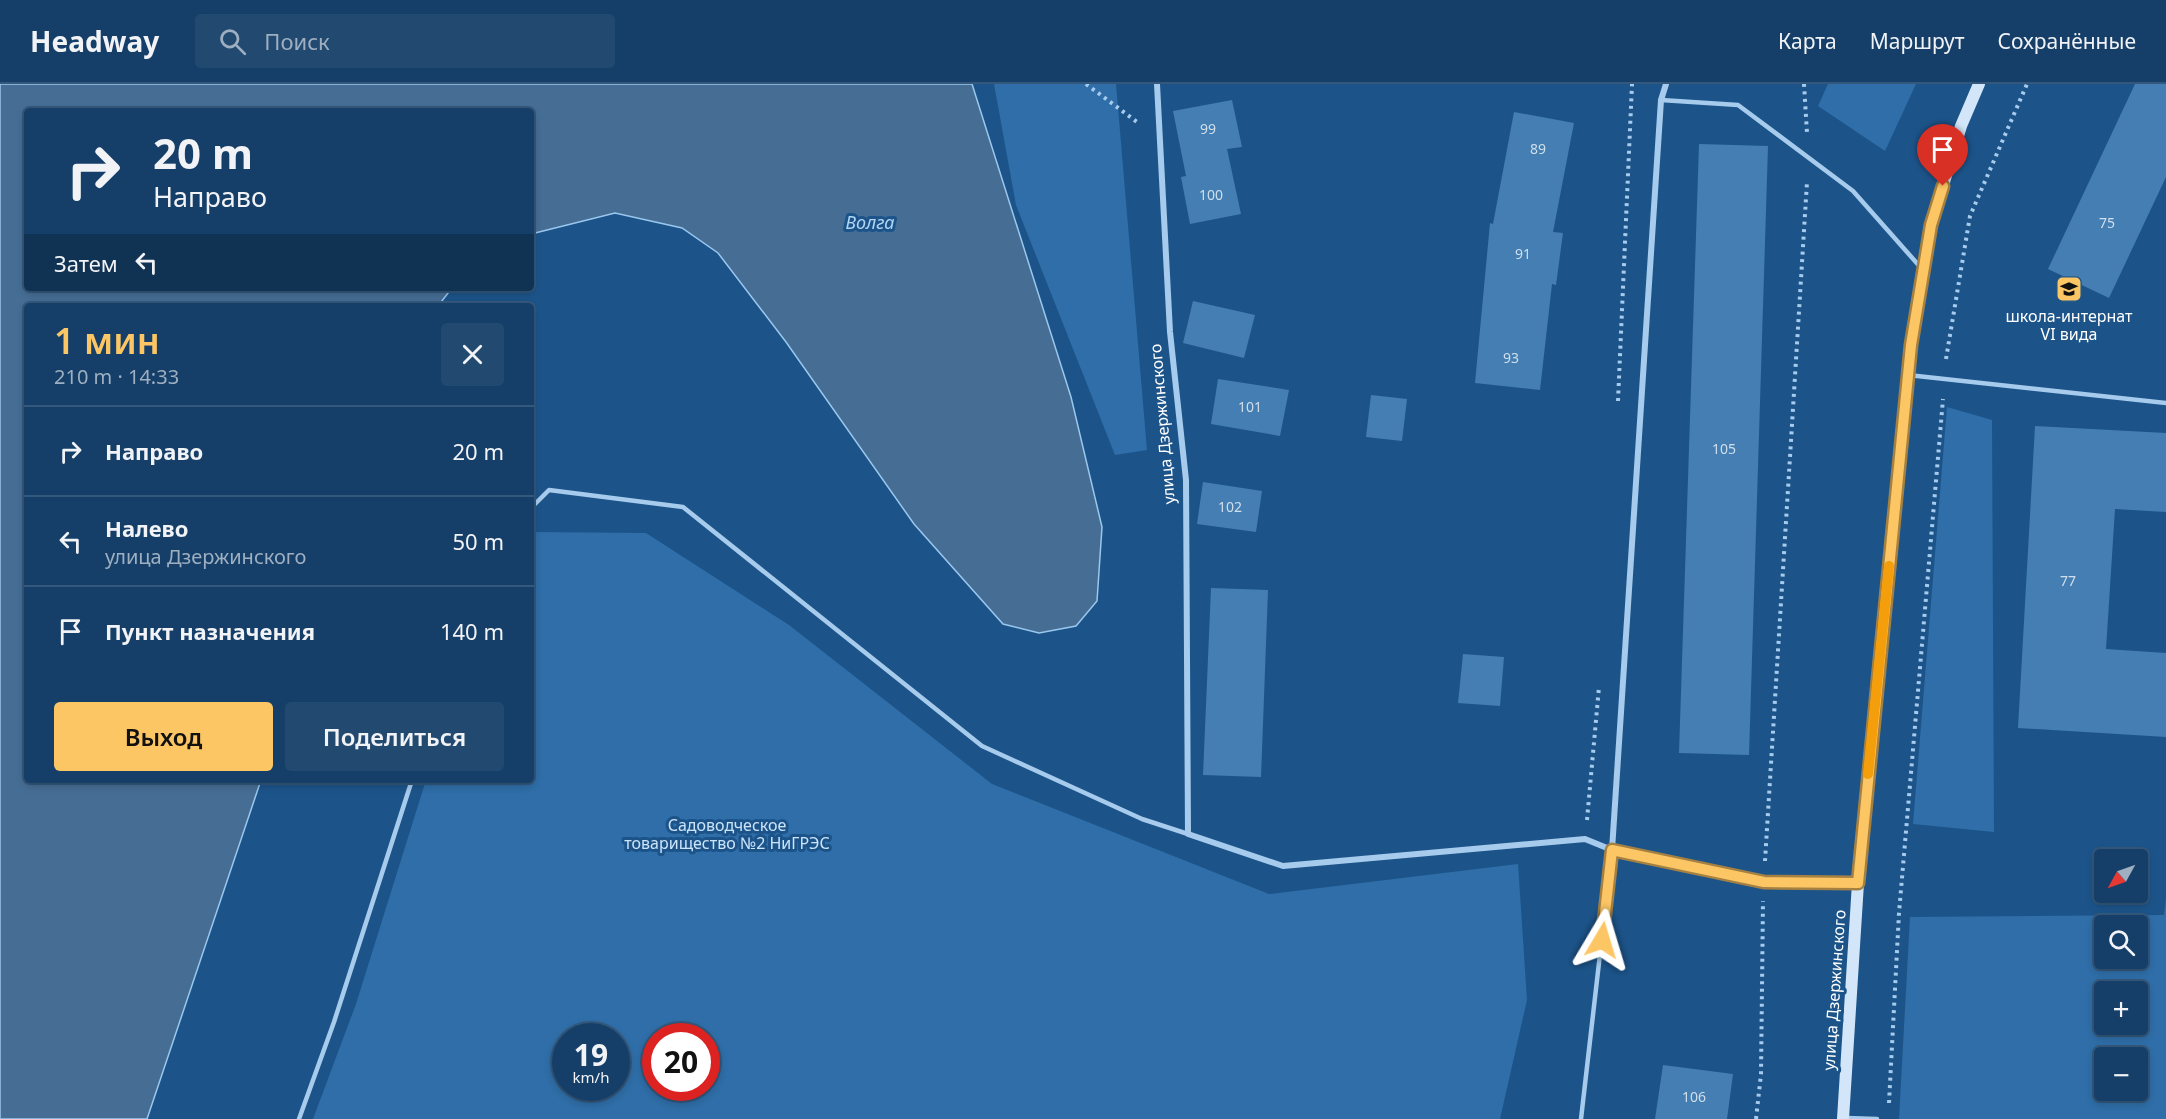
<!DOCTYPE html>
<html lang="ru">
<head>
<meta charset="utf-8">
<style>
	:root { --surface:#153f68; --page:#224a71; --text:#f1f3f6; --muted:#9dafc0; --line:#34587c; --accent:#fdc665 }
	body { margin:0; font-family:"Noto Sans",sans-serif; background:var(--page); color:var(--text); height:100vh; display:flex; flex-direction:column; font-size:22px; white-space:nowrap }
	* { box-sizing:border-box; margin:0 }
	p { font-size:20px; color:var(--muted) }
	.icon { flex:none; width:33px; height:33px; fill:none; stroke:currentColor; stroke-width:2; stroke-linecap:round; stroke-linejoin:round }
	.map { position:relative; flex:1; overflow:hidden }
	.details { position:absolute; left:24px; top:219px; width:510px; height:480px; display:flex; flex-direction:column; background:var(--surface); border-radius:6px; box-shadow:0 3px 9px #0003,0 0 0 2px var(--line) }
	.details>* { flex:none }
	.hud { position:absolute; left:24px; top:24px; width:510px; height:183px; border-radius:6px; box-shadow:0 3px 9px #0003,0 0 0 2px var(--line); background:#153f68; color:var(--text); overflow:hidden }
	.needle { width:39px; rotate:230deg }
	.controls { position:absolute; left:2094px; top:765px; display:grid; gap:12px }
	.controls a { display:grid; place-items:center; width:54px; height:54px; border-radius:6px; background:var(--surface); box-shadow:0 3px 9px #0003,0 0 0 2px var(--line); font-size:30px }
	.speed { position:absolute; left:552px; top:939px; display:flex; gap:12px; font-size:30px; font-weight:700; text-align:center }
	.speed>* { display:grid; place-content:center; width:78px; height:78px; border-radius:50%; background:var(--surface); box-shadow:0 3px 9px #0003,0 0 0 2px var(--line); line-height:1 }
	.speed small { font-size:15px; font-weight:400 }
	.speed .limit { border:9px solid #d22; background:#fff; color:#111 }
	.pin { position:absolute; display:grid; place-items:center; width:51px; height:51px; color:#fff; margin:-62px -26px; border-radius:50% 50% 50% 0; rotate:-45deg; box-shadow:0 0 6px #0007 }
	.pin .icon { rotate:45deg }
	.me { position:absolute; width:66px; margin:-33px; rotate:7deg; stroke-linejoin:round; filter:drop-shadow(0 0 4px #0008) }
	.turn { display:flex; align-items:center; gap:21px; height:126px; padding:0 30px; font-size:27px }
	.turn .icon { width:78px; height:78px; stroke-width:2.5 }
	.turn b { display:block; font-size:42px; line-height:51px }
	.then { display:flex; align-items:center; height:57px; padding:0 30px; background:#0003; gap:12px; font-size:22px }
	.round { display:grid; place-items:center; flex:none; width:63px; height:63px; border-radius:6px; background:var(--page) }
	.overview { display:flex; align-items:center; justify-content:space-between; height:102px; padding:0 30px }
	h1 { font-size:36px; font-weight:600; line-height:45px; color:var(--accent) }
	.cta { display:flex; gap:12px; margin-top:auto; padding:12px 30px }
	.cta a { flex:1; height:69px; border-radius:6px; background:var(--accent); color:#111; font-size:24px; font-weight:600; line-height:69px; text-align:center }
	.cta a+a { background:var(--page); color:var(--text) }
	ul { padding:0; list-style:none }
	li { display:flex; align-items:center; gap:18px; height:90px; padding:0 30px; border-top:2px solid var(--line) }
	li div { flex:1 }
	li b { display:block; font-size:22px }
	li em { font-style:normal }
	header { display:flex; align-items:center; gap:36px; box-sizing:border-box; height:84px; padding:0 30px; background:var(--surface); border-bottom:2px solid var(--line) }
	header strong { font-size:28px }
	nav { display:flex; gap:33px; margin-inline-start:auto; font-size:21px }
	.search { width:420px; height:54px; background:var(--page); display:flex; align-items:center; gap:15px; box-sizing:border-box; padding:0 21px; border-radius:6px; color:var(--muted); font-size:22px }
	.map>svg:first-child { display:block }
	.green { fill:#2f6ea8; fill-rule:evenodd }
	.water { fill:#466e95; stroke:#9ac7ee; stroke-width:1.5 }
	.building { fill:#447eb2 }
	.lines { fill:none; stroke-linecap:round; stroke-linejoin:round }
	.path { stroke:#a7cbec; stroke-width:4; stroke-dasharray:3 4.5; stroke-linecap:butt }
	.lane { stroke:#a7cbec; stroke-width:4.5 }
	.street { stroke:#a7cbec; stroke-width:6 }
	.secondary { stroke:#d3e6f9; stroke-width:12 }
	.route-casing { stroke:#a48142; stroke-width:15 }
	.route { stroke:#fdc665; stroke-width:10 }
	.slow { stroke:#f59e0b; stroke-width:10 }
	.labels { text-anchor:middle; stroke-width:6; stroke-linejoin:round; paint-order:stroke }
	.number-label { font-size:14px; fill:#d0dfec }
	.poi-label { font-size:16px; fill:#fff; stroke:#1c548a }
	.street-label { font-size:16px; fill:#fff; stroke:#1c548a }
	.park-label { font-size:16px; fill:#cce4f9; stroke:#1c548a }
	.water-label { font-size:18px; font-style:italic; fill:#b3d5f4; stroke:#1c548a }
</style>
</head>
<body>
<header>
<strong>Headway</strong>
<div class="search"><svg class="icon" aria-label="search" viewBox="0 0 24 24"><circle cx="10" cy="10" r="6"/><path d="M15 15l6 6"/></svg>Поиск</div>
<nav><a>Карта</a><a>Маршрут</a><a>Сохранённые</a></nav>
</header>
<div class="map">
<svg width="2166" height="1035" viewBox="0 0 2166 1035">
	<rect width="100%" height="100%" fill="#1c548a"/>
	<path class="green" d="M 994,0 L 1116,0 L 1147,366 L 1115,371 L 1016,121 Z
		M 1828,0 L 1916,0 L 1885,67 L 1818,22 Z
		M 1947,323 L 1992,336 L 1994,748 L 1913,740 Z
		M 531,448 L 646,449 L 789,541 L 992,700 L 1269,810 L 1518,780 L 1527,916 L 1500,1035 L 313,1035 L 356,920 L 426,696 L 531,696 ZM 616,952 L 616,1004 L 566,1004 L 566,952 ZM 656,952 L 706,952 L 706,1004 L 656,1004 Z
		M 2166,814 L 2166,1035 L 1899,1035 L 1910,833 L 2164,831 ZM 2104,842 L 2138,842 L 2138,874 L 2104,874 ZM 2104,908 L 2138,908 L 2138,940 L 2104,940 ZM 2104,974 L 2138,974 L 2138,1006 L 2104,1006 Z"/>
	<path class="water" d="M 0,0 L 972,0 L 1071,313 L 1102,443 L 1097,517 L 1076,542 L 1039,549 L 1003,540 L 914,440 L 786,258 L 718,169 L 682,144 L 615,129 L 531,150 L 531,27 L 27,27 L 27,204 L 452,204 L 438,222 L 27,222 L 27,696 L 261,696 L 147,1035 L 0,1035 Z"/>
	<path class="building" d="M 2135,0 L 2166,0 L 2166,93 L 2109,214 L 2048,185 Z
		M 1232,16 L 1242,63 L 1227,65 L 1241,130 L 1190,140 L 1181,93 L 1186,92 L 1173,27 Z
		M 1514,28 L 1574,39 L 1553,148 L 1563,149 L 1556,201 L 1552,200 L 1540,306 L 1475,299 L 1490,139 L 1493,140 Z
		M 1699,60 L 1768,62 L 1749,671 L 1679,669 Z
		M 1193,217 L 1255,231 L 1244,274 L 1183,259 Z
		M 1218,295 L 1289,306 L 1280,352 L 1211,340 Z
		M 1371,311 L 1407,315 L 1402,357 L 1366,353 Z
		M 2035,342 L 2166,349 L 2166,428 L 2115,425 L 2106,565 L 2166,569 L 2166,653 L 2018,644 Z
		M 1203,398 L 1262,407 L 1256,448 L 1197,440 Z
		M 1211,504 L 1268,506 L 1261,693 L 1203,691 Z
		M 1463,570 L 1504,573 L 1500,622 L 1458,619 Z
		M 1663,981 L 1733,990 L 1727,1035 L 1655,1035 Z"/>
	<g class="lines">
		<path class="path" d="M 1086,0 L 1137,38
			M 1804,0 L 1807,49
			M 1946,275 L 1970,132 L 2027,0
			M 1618,317 L 1632,0
			M 1587,736 L 1599,603
			M 1765,777 L 1807,98
			M 1889,1019 L 1899,829 L 1943,315
			M 1756,1035 L 1761,990 L 1763,817"/>
		<path class="lane" d="M 1661,16 L 1738,21 L 1853,107 L 1922,185
			M 1908,291 L 2166,319
			M 531,424 L 549,406 L 683,423 L 982,662 L 1142,735 L 1188,750
			M 1846,1034 L 1877,1035
			M 299,1035 L 334,938 L 412,696
			M 1581,1035 L 1612,766"/>
		<path class="street" d="M 1157,0 L 1170,248 L 1186,396 L 1188,750 L 1283,782 L 1585,755 L 1612,766 L 1763,798 L 1858,799
			M 1612,766 L 1661,16 L 1666,0"/>
		<path class="secondary" d="M 1843,1035 L 1858,799 L 1911,261 L 1931,141 L 1961,42 L 1979,0"/>
	</g>
	<g class="lines">
		<g class="route-casing">
			<path id="route" d="M 1602,856 L 1612,766 L 1764,798 L 1858,799 L 1911,261 L 1931,141 L 1943,102"/>
		</g>
		<use href="#route" class="route"/>
		<path class="slow" d="M 1868,690 L 1889,482"/>
	</g>
	<defs>
		<g id="school-square" transform="scale(1.35)"><rect x="-9" y="-9" width="18" height="18" rx="4" fill="#fdc665" stroke="#1c548a"/><path d="M0-5L7-2L0 1L-7-2ZM-4 1L0 2.5L4 1V4Q0 6-4 4Z" fill="#111"/></g>
	</defs>
	<g fill-rule="evenodd">
		<use href="#school-square" x="2069" y="205"/>
	</g>
	<g class="labels">
		<g class="number-label">
			<text x="1208" y="50">99</text>
			<text x="1538" y="70">89</text>
			<text x="1211" y="116">100</text>
			<text x="2107" y="144">75</text>
			<text x="1523" y="175">91</text>
			<text x="1511" y="279">93</text>
			<text x="1250" y="328">101</text>
			<text x="1724" y="370">105</text>
			<text x="1230" y="428">102</text>
			<text x="2068" y="502">77</text>
			<text x="1694" y="1018">106</text>
		</g>
		<g class="poi-label">
			<text x="2069" y="238">школа-интернат<tspan x="2069" dy="18">VI вида</tspan></text>
		</g>
		<g class="street-label">
			<text transform="translate(1162 340) rotate(-95)" y="6">улица Дзержинского</text>
			<text transform="translate(1834 906) rotate(-86)" y="6">улица Дзержинского</text>
		</g>
		<g class="park-label">
			<text x="727" y="747">Садоводческое<tspan x="727" dy="18">товарищество №2 НиГРЭС</tspan></text>
		</g>
		<g class="water-label">
			<text x="870" y="145">Волга</text>
		</g>
	</g>
</svg>
<div class="controls">
<a><svg class="needle" viewBox="-14 -14 28 28"><path d="M0-13l5 13h-10z" fill="#e53935"/><path d="M0 13l5-13h-10z" fill="#9dafc0"/></svg></a>
<a><svg class="icon" aria-label="search" viewBox="0 0 24 24"><circle cx="10" cy="10" r="6"/><path d="M15 15l6 6"/></svg></a>
<a>+</a>
<a>−</a>
</div>
<div class="speed"><div>19<small>km/h</small></div><div class="limit">20</div></div>
<div class="pin" style="left:1943px;top:102px;background:#d93025"><svg class="icon" aria-label="arrive" viewBox="0 0 24 24"><path d="M6 21V4h12l-3 4 3 4H6"/></svg></div>
<svg class="me" style="left:1602px;top:856px" viewBox="-20 -20 40 40"><path d="M0-17L14 15 0 8-14 15z" fill="#fdc665" stroke="#fff" stroke-width="4"/></svg>
<div class="hud">
<div class="turn"><svg class="icon" aria-label="right" viewBox="0 0 24 24"><path d="M7 20v-9h11M14 6l5 5-5 5"/></svg><div><b>20 m</b>Направо</div></div>
<div class="then">Затем<svg class="icon" aria-label="left" viewBox="0 0 24 24"><path d="M17 20v-9H6M10 6l-5 5 5 5"/></svg></div>
</div>
<section class="details">
<div class="overview"><div><h1>1 мин</h1><p>210 m · 14:33</p></div><a class="round"><svg class="icon" aria-label="close" viewBox="0 0 24 24"><path d="M6 6l12 12M18 6L6 18"/></svg></a></div>
<ul>
<li><svg class="icon" aria-label="right" viewBox="0 0 24 24"><path d="M7 20v-9h11M14 6l5 5-5 5"/></svg><div><b>Направо</b></div><em>20 m</em></li>
<li><svg class="icon" aria-label="left" viewBox="0 0 24 24"><path d="M17 20v-9H6M10 6l-5 5 5 5"/></svg><div><b>Налево</b><p>улица Дзержинского</p></div><em>50 m</em></li>
<li><svg class="icon" aria-label="arrive" viewBox="0 0 24 24"><path d="M6 21V4h12l-3 4 3 4H6"/></svg><div><b>Пункт назначения</b></div><em>140 m</em></li>
</ul>
<div class="cta"><a>Выход</a><a>Поделиться</a></div>
</section>
</div>
</body>
</html>
